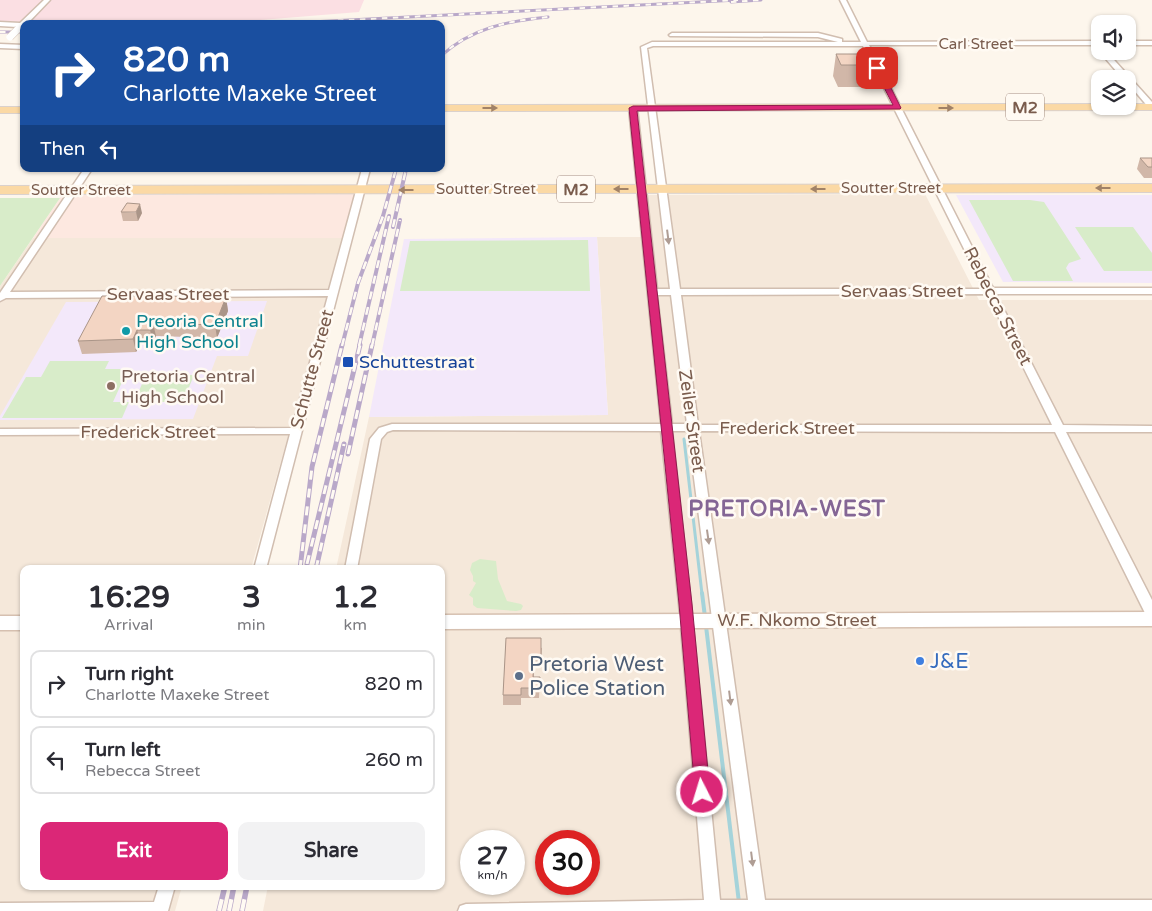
<!DOCTYPE html>
<html lang="en">
<head>
<meta charset="utf-8">
<style>
	:root { --surface:#fff; --page:#f2f2f3; --text:#2b2b33; --muted:#7c7c81; --line:#e1e1e2; --accent:#db2777 }
	body { margin:0; font-family:"Varela Round",sans-serif; background:var(--page); color:var(--text); height:100vh; display:flex; flex-direction:column; font-size:19px; white-space:nowrap }
	* { box-sizing:border-box; margin:0 }
	p { font-size:16px; color:var(--muted) }
	.icon { flex:none; width:28px; height:28px; fill:none; stroke:currentColor; stroke-width:2; stroke-linecap:round; stroke-linejoin:round }
	.map { position:relative; flex:1; overflow:hidden }
	.details { position:absolute; left:20px; top:565px; width:425px; height:325px; display:flex; flex-direction:column; background:var(--surface); border-radius:10px; box-shadow:0 1px 4px #0004 }
	.details>* { flex:none }
	.guide { position:absolute; left:20px; top:20px; width:425px; height:152px; border-radius:10px; box-shadow:0 1px 4px #0004; background:#1a4fa0; color:#fff; overflow:hidden }
	.fabs { position:absolute; left:1091px; top:15px; display:grid; gap:10px }
	.fabs a { display:grid; place-items:center; width:45px; height:45px; border-radius:10px; background:var(--surface); box-shadow:0 1px 4px #0004; font-size:25px }
	.speed { position:absolute; left:460px; top:830px; display:flex; gap:10px; font-size:25px; font-weight:700; text-align:center }
	.speed>* { display:grid; place-content:center; width:65px; height:65px; border-radius:50%; background:var(--surface); box-shadow:0 1px 4px #0004; line-height:1 }
	.speed small { font-size:12px; font-weight:400 }
	.speed .limit { border:8px solid #d22; background:#fff; color:#111 }
	.pin { position:absolute; display:grid; place-items:center; width:42px; height:42px; color:#fff; margin:-21px; border-radius:10px; box-shadow:0 2px 8px #0006 }
	.me { position:absolute; width:55px; margin:-28px; rotate:355deg; stroke-linejoin:round; filter:drop-shadow(0 0 4px #0008) }
	.turn { display:flex; align-items:center; gap:18px; height:105px; padding:0 20px; font-size:22px }
	.turn .icon { width:65px; height:65px; stroke-width:2.5 }
	.turn b { display:block; font-size:35px; line-height:42px }
	.then { display:flex; align-items:center; height:48px; padding:0 20px; background:#0003; gap:10px; font-size:19px }
	.eta { display:flex; justify-content:space-evenly; align-items:center; height:85px; text-align:center }
	.eta b { font-size:30px; font-weight:700; line-height:35px }
	.primary-button { display:flex; gap:10px; margin-top:auto; padding:10px 20px }
	.primary-button a { flex:1; height:58px; border-radius:10px; background:var(--accent); color:#fff; font-size:20px; font-weight:700; line-height:58px; text-align:center }
	.primary-button a+a { background:var(--page); color:var(--text) }
	ul { padding:0; list-style:none }
	li { display:flex; align-items:center; gap:15px; height:68px; margin:0 10px 8px; padding:0 10px; border:2px solid var(--line); border-radius:10px }
	li div { flex:1 }
	li b { display:block; font-size:19px }
	li em { font-style:normal }
	.map>svg:first-child { display:block }
	.residential { fill:#f5e8da; fill-rule:evenodd }
	.commercial { fill:#fde8e0 }
	.education { fill:#f3e8fa }
	.medical { fill:#fbdfe3 }
	.green { fill:#d8ecc9 }
	.lines { fill:none; stroke-linecap:round; stroke-linejoin:round }
	.stream-far1 { stroke:#a5d3da; stroke-width:3 }
	.stream { stroke:#a5d3da; stroke-width:4 }
	.minor-casing { stroke:#d1beb0; stroke-width:3 }
	.secondary-casing { stroke:#d6c0b0; stroke-width:3 }
	.primary-casing { stroke:#dad1cd; stroke-width:2 }
	.minor { fill:#fff; fill-rule:evenodd }
	.secondary { fill:#fff; fill-rule:evenodd }
	.primary { fill:#fbd9a5; fill-rule:evenodd }
	.rail-far3-casing { stroke:#b9a8c9; stroke-width:3 }
	.rail-far2-casing { stroke:#b9a8c9; stroke-width:4 }
	.rail-far1-casing { stroke:#b9a8c9; stroke-width:5 }
	.rail-casing { stroke:#b9a8c9; stroke-width:5.5 }
	.rail-far3 { stroke:#fffaf3; stroke-width:2; stroke-dasharray:5.5; stroke-linecap:butt }
	.rail-far2 { stroke:#fffaf3; stroke-width:2.5; stroke-dasharray:8; stroke-linecap:butt }
	.rail-far1 { stroke:#fffaf3; stroke-width:3; stroke-dasharray:9; stroke-linecap:butt }
	.rail { stroke:#fffaf3; stroke-width:4; stroke-dasharray:12; stroke-linecap:butt }
	.minor-bridge-casing { stroke:#d1beb0; stroke-width:8; stroke-linecap:butt }
	.minor-bridge { stroke:#fff; stroke-width:7 }
	.wall { fill:#d1b7a8 }
	.shaded-wall { fill:#aa9588 }
	.building { fill:#f3d5c3; stroke:#aa9588 }
	.oneway { fill:#a18267 }
	.oneway2 { fill:#af9d94 }
	.route { fill:#db2777; stroke:#8e194d }
	.culture-dot { fill:#0f9aa8; stroke:#fffaf3; stroke-width:2 }
	.transit-dot { fill:#1a4fb4; stroke:#fffaf3; stroke-width:2 }
	.education-dot { fill:#8d6e63; stroke:#fffaf3; stroke-width:2 }
	.shop-dot { fill:#3f7fe0; stroke:#fffaf3; stroke-width:2 }
	.service-dot { fill:#5c6f8a; stroke:#fffaf3; stroke-width:2 }
	.labels { text-anchor:middle; stroke-width:5; stroke-linejoin:round; paint-order:stroke }
	.far-street-label { font-size:15px; fill:#7a5c4d; stroke:#fffaf3 }
	.shield { fill:#fffaf3; stroke:#a28b7f; stroke-width:1 }
	.shield-label { font-size:16px; font-weight:bold; fill:#7a5c4d }
	.street-label { font-size:18px; fill:#7a5c4d; stroke:#fffaf3 }
	.culture-label { font-size:18px; fill:#0d838f; stroke:#fffaf3; text-anchor:start }
	.transit-label { font-size:18px; fill:#164399; stroke:#fffaf3; text-anchor:start }
	.education-label { font-size:18px; fill:#785e54; stroke:#fffaf3; text-anchor:start }
	.near-shop-label { font-size:21px; fill:#366cbe; stroke:#fffaf3; text-anchor:start }
	.near-service-label { font-size:21px; fill:#4e5e75; stroke:#fffaf3; text-anchor:start }
	.district-label { font-size:22px; font-weight:bold; letter-spacing:1px; fill:#846695; stroke:#fffaf3 }
</style>
</head>
<body>
<div class="map">
<svg width="1152" height="911" viewBox="0 0 1152 911">
	<rect width="100%" height="100%" fill="#fdf6ec"/>
	<path class="residential" d="M 925,194 L 979,300 L 1152,300 L 1152,911 L 263,911 L 268,886 L 441,886 L 441,569 L 336,569 L 369,417 L 608,415 L 597,237 L 642,237 L 638,195 ZM 471,841 L 514,841 L 514,884 L 471,884 ZM 546,841 L 589,841 L 589,884 L 546,884 Z
		M 33,238 L 343,238 L 251,569 L 24,569 L 24,886 L 182,886 L 175,911 L 0,911 L 0,286 Z"/>
	<path class="commercial" d="M 355,194 L 343,238 L 33,238 L 62,195 Z"/>
	<path class="education" d="M 956,195 L 1152,195 L 1152,283 L 1003,282 Z
		M 597,237 L 608,415 L 369,417 L 404,239 Z
		M 267,301 L 248,356 L 217,356 L 193,419 L 0,420 L 0,416 L 66,302 Z"/>
	<path class="medical" d="M 0,0 L 364,0 L 359,12 L 249,21 L 151,24 L 28,24 L 29,22 L 0,22 Z"/>
	<path class="green" d="M 0,198 L 60,198 L 0,286 Z
		M 969,200 L 1030,200 L 1044,202 L 1081,259 L 1069,263 L 1066,268 L 1073,281 L 1013,281 Z
		M 1075,227 L 1133,227 L 1152,253 L 1152,271 L 1104,271 Z
		M 588,240 L 590,291 L 400,291 L 410,241 Z
		M 50,361 L 109,361 L 105,369 L 128,369 L 113,402 L 129,402 L 122,418 L 2,418 L 26,377 L 41,377 Z
		M 146,375 L 194,375 L 183,402 L 134,402 Z
		M 480,559 L 496,561 L 498,579 L 507,601 L 521,604 L 523,606 L 521,610 L 516,611 L 477,608 L 473,605 L 473,598 L 469,595 L 476,583 L 473,581 L 473,576 L 470,570 L 472,563 Z"/>
	<g class="lines">
		<path class="stream-far1" d="M 684,439 L 702,594"/>
		<path class="stream" d="M 702,593 L 705,617
			M 706,626 L 740,911"/>
		<g class="minor-casing">
			<path id="minor" d="M 44,0 L 50,0 L 27,24 L 24,24 L 24,27 L 20,30 L 16,30 L 17,27 L 0,26 L 0,22 L 20,23 Z
				M 840,0 L 846,0 L 867,42 L 1100,41 L 1100,45 L 869,45 L 993,288 L 1152,288 L 1152,294 L 996,294 L 1063,425 L 1152,426 L 1152,432 L 1066,432 L 1152,600 L 1152,618 L 1147,616 L 1145,613 L 1055,432 L 699,431 L 765,900 L 1152,900 L 1152,911 L 458,911 L 460,906 L 466,904 L 704,900 L 679,604 L 661,431 L 393,430 L 387,432 L 381,439 L 357,569 L 345,569 L 370,439 L 379,428 L 392,424 L 661,424 L 629,108 L 633,106 L 637,108 L 657,289 L 670,289 L 641,47 L 652,42 L 838,42 L 818,37 L 670,36 L 669,35 L 672,33 L 818,33 L 842,39 L 842,42 L 861,42 ZM 653,46 L 863,46 L 984,289 L 680,289 L 647,48 ZM 987,294 L 1052,425 L 698,425 L 681,295 ZM 657,295 L 671,295 L 687,424 L 672,424 ZM 672,431 L 688,431 L 748,900 L 720,900 L 691,604 Z
				M 1128,41 L 1152,41 L 1152,45 L 1128,45 Z
				M 0,44 L 24,45 L 24,49 L 0,48 Z
				M 1100,49 L 1100,51 L 1106,51 L 1152,102 L 1152,108 L 1149,108 L 1128,83 L 1128,79 L 1123,79 L 1100,52 Z
				M 84,169 L 92,169 L 10,292 L 329,290 L 362,169 L 370,169 L 266,569 L 254,569 L 290,434 L 0,435 L 0,429 L 292,428 L 328,296 L 6,298 L 0,301 L 0,293 Z
				M 159,886 L 175,886 L 168,911 L 0,911 L 0,903 L 154,902 Z"/>
		</g>
		<g class="secondary-casing">
			<path id="secondary" d="M 1152,612 L 1152,626 L 441,629 L 441,615 Z
				M 0,616 L 24,616 L 24,630 L 0,630 Z"/>
		</g>
		<g class="primary-casing">
			<path id="primary" d="M 1100,104 L 1100,106 L 1128,106 L 1128,104 L 1152,104 L 1152,110 L 441,111 L 441,105 Z
				M 0,107 L 24,107 L 24,113 L 0,113 Z
				M 1152,184 L 1152,192 L 0,194 L 0,186 Z"/>
		</g>
		<use href="#minor" class="minor"/>
		<use href="#secondary" class="secondary"/>
		<use href="#primary" class="primary"/>
		<g class="rail-far3-casing">
			<path id="rail-far3" d="M 731,2 L 761,0
				M 272,24 L 738,0
				M 0,32 L 24,32
				M 441,56 C 471,28 508,21 548,17"/>
		</g>
		<g class="rail-far2-casing">
			<path id="rail-far2" d="M 393,227 L 406,169
				M 342,346 L 358,283 L 383,216 L 396,169
				M 359,346 L 389,216
				M 372,346 L 400,220"/>
		</g>
		<g class="rail-far1-casing">
			<path id="rail-far1" d="M 348,454 L 372,345
				M 307,564 L 360,345
				M 300,569 L 312,467 L 342,345
				M 316,569 L 344,444"/>
		</g>
		<g class="rail-casing">
			<path id="rail" d="M 219,911 L 225,886
				M 229,911 L 234,886
				M 242,911 L 247,886"/>
		</g>
		<use href="#rail-far3" class="rail-far3"/>
		<use href="#rail-far2" class="rail-far2"/>
		<use href="#rail-far1" class="rail-far1"/>
		<use href="#rail" class="rail"/>
		<g class="minor-bridge-casing">
			<path id="minor-bridge" d="M 10,37 L 18,29"/>
		</g>
		<use href="#minor-bridge" class="minor-bridge"/>
	</g>
	<path class="wall" d="M 836,54 L 874,65 L 871,87 L 838,87 L 833,76 Z
		M 1140,158 L 1152,158 L 1152,178 L 1144,178 L 1137,169 Z
		M 121,212 L 142,213 L 138,221 L 123,221 Z
		M 164,294 L 165,296 L 226,297 L 228,311 L 217,338 L 156,336 L 153,343 L 141,343 L 136,352 L 82,354 L 78,341 L 147,296 Z
		M 506,638 L 542,648 L 541,665 L 534,665 L 534,677 L 540,677 L 539,698 L 521,698 L 521,705 L 503,705 L 503,695 Z"/>
	<path class="shaded-wall" d="M 140,204 L 142,213 L 138,221 L 136,212 Z
		M 226,297 L 228,311 L 217,338 L 215,325 Z
		M 153,323 L 156,336 L 153,343 L 150,330 Z
		M 137,330 L 141,343 L 136,352 L 133,339 Z"/>
	<path class="building" d="M 836,54 L 869,54 L 874,65 L 841,65 Z
		M 1140,158 L 1152,158 L 1152,167 L 1148,167 Z
		M 127,203 L 140,204 L 136,212 L 121,212 Z
		M 148,294 L 164,294 L 163,296 L 226,297 L 215,325 L 153,323 L 150,330 L 137,330 L 133,339 L 78,341 L 102,296 L 147,296 Z
		M 506,638 L 541,638 L 541,655 L 534,655 L 533,677 L 540,677 L 539,688 L 521,688 L 521,695 L 503,695 Z"/>
	<defs><path id="oneway-solid" d="M-6-.8H1V-3.2L6.5 0L1 3.2V.8H-6Z" transform="scale(1.25)"/></defs>
	<g class="oneway">
		<use href="#oneway-solid" transform="translate(490 108)"/>
		<use href="#oneway-solid" transform="translate(946 108)"/>
		<use href="#oneway-solid" transform="translate(1103 188) rotate(180)"/>
		<use href="#oneway-solid" transform="translate(621 189) rotate(180)"/>
		<use href="#oneway-solid" transform="translate(818 189) rotate(180)"/>
		<use href="#oneway-solid" transform="translate(406 190) rotate(180)"/>
	</g>
	<g class="oneway2">
		<use href="#oneway-solid" transform="translate(668 237) rotate(83)"/>
		<use href="#oneway-solid" transform="translate(708 537) rotate(82)"/>
		<use href="#oneway-solid" transform="translate(730 698) rotate(83)"/>
		<use href="#oneway-solid" transform="translate(752 859) rotate(83)"/>
	</g>
	<path class="route" d="M 877,66 L 881,68 L 901,108 L 900,109 L 637,111 L 692,604 L 710,792 L 708,796 L 702,798 L 697,796 L 695,792 L 679,604 L 629,108 L 633,106 L 893,105 L 874,68 Z"/>
	<circle class="culture-dot" cx="126" cy="331" r="5"/>
	<rect class="transit-dot" x="342" y="356" width="12" height="12" rx="2.5"/>
	<circle class="education-dot" cx="111" cy="386" r="5"/>
	<circle class="shop-dot" cx="920" cy="661" r="5"/>
	<circle class="service-dot" cx="519" cy="676" r="5"/>
	<g class="labels">
		<g class="far-street-label">
			<text x="976" y="49">Carl Street</text>
			<text x="891" y="193">Soutter Street</text>
			<text x="486" y="194">Soutter Street</text>
			<text x="81" y="195">Soutter Street</text>
		</g>
		<g class="shield">
			<rect x="1006" y="93.5" width="38" height="27" rx="4"/>
			<rect x="557" y="175.5" width="38" height="27" rx="4"/>
		</g>
		<g class="shield-label">
			<text x="1025" y="113">M2</text>
			<text x="576" y="195">M2</text>
		</g>
		<g class="street-label">
			<text x="902" y="297">Servaas Street</text>
			<text x="168" y="300">Servaas Street</text>
			<text transform="translate(998 306) rotate(63)" y="6">Rebecca Street</text>
			<text transform="translate(312 369) rotate(-75)" y="6">Schutte Street</text>
			<text transform="translate(692 421) rotate(82)" y="6">Zeiler Street</text>
			<text x="787" y="434">Frederick Street</text>
			<text x="148" y="438">Frederick Street</text>
			<text x="797" y="626">W.F. Nkomo Street</text>
		</g>
		<g class="culture-label">
			<text x="136" y="327">Preoria Central<tspan x="136" dy="21">High School</tspan></text>
		</g>
		<g class="transit-label">
			<text x="359" y="368">Schuttestraat</text>
		</g>
		<g class="education-label">
			<text x="121" y="382">Pretoria Central<tspan x="121" dy="21">High School</tspan></text>
		</g>
		<g class="near-shop-label">
			<text x="930" y="668">J&amp;E</text>
		</g>
		<g class="near-service-label">
			<text x="529" y="671">Pretoria West<tspan x="529" dy="24">Police Station</tspan></text>
		</g>
		<g class="district-label">
			<text x="787" y="516">PRETORIA-WEST</text>
		</g>
	</g>
</svg>
<div class="fabs">
<a><svg class="icon" aria-label="sound" viewBox="0 0 24 24"><path d="M4 9h4l5-4v14l-5-4H4zM17 9q2 3 0 6"/></svg></a>
<a><svg class="icon" aria-label="layers" viewBox="0 0 24 24"><path d="M12 4l9 5-9 5-9-5zM3 14l9 5 9-5"/></svg></a>
</div>
<div class="speed"><div>27<small>km/h</small></div><div class="limit">30</div></div>
<div class="pin" style="left:877px;top:68px;background:#d93025"><svg class="icon" aria-label="arrive" viewBox="0 0 24 24"><path d="M6 21V4h12l-3 4 3 4H6"/></svg></div>
<svg class="me" style="left:702px;top:792px" viewBox="-20 -20 40 40"><circle r="17" fill="#db2777" stroke="#fff" stroke-width="3"/><path d="M0-11L8 9 0 5-8 9z" fill="#fff"/></svg>
<div class="guide">
<div class="turn"><svg class="icon" aria-label="right" viewBox="0 0 24 24"><path d="M7 20v-9h11M14 6l5 5-5 5"/></svg><div><b>820 m</b>Charlotte Maxeke Street</div></div>
<div class="then">Then<svg class="icon" aria-label="left" viewBox="0 0 24 24"><path d="M17 20v-9H6M10 6l-5 5 5 5"/></svg></div>
</div>
<section class="details">
<div class="eta">
<div><b>16:29</b><p>Arrival</p></div>
<div><b>3</b><p>min</p></div>
<div><b>1.2</b><p>km</p></div>
</div>
<ul>
<li><svg class="icon" aria-label="right" viewBox="0 0 24 24"><path d="M7 20v-9h11M14 6l5 5-5 5"/></svg><div><b>Turn right</b><p>Charlotte Maxeke Street</p></div><em>820 m</em></li>
<li><svg class="icon" aria-label="left" viewBox="0 0 24 24"><path d="M17 20v-9H6M10 6l-5 5 5 5"/></svg><div><b>Turn left</b><p>Rebecca Street</p></div><em>260 m</em></li>
</ul>
<div class="primary-button"><a>Exit</a><a>Share</a></div>
</section>
</div>
</body>
</html>
